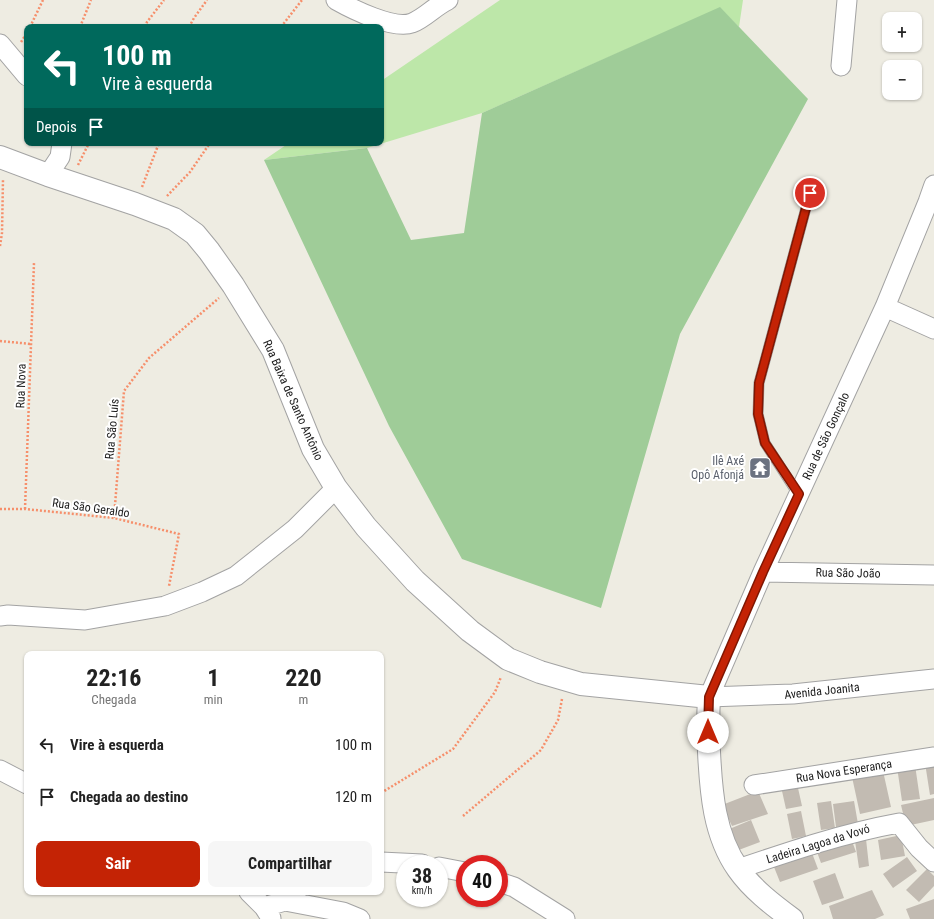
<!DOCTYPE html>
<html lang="pt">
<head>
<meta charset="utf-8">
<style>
	:root { --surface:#fff; --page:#f6f6f6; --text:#222; --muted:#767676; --accent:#c42305 }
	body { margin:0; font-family:"Roboto Condensed",sans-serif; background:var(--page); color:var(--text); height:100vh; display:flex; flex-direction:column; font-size:15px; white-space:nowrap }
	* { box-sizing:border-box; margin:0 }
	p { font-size:13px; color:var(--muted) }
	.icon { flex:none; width:22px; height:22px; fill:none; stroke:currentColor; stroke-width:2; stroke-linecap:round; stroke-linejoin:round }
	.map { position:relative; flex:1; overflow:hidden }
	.sheet { position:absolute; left:24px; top:651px; width:360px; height:244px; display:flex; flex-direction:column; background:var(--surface); border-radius:8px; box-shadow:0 1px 3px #0004 }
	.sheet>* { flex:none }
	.hud { position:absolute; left:24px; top:24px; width:360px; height:122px; border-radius:8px; box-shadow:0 1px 3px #0004; background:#00695c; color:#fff; overflow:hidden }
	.controls { position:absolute; left:882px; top:12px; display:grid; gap:8px }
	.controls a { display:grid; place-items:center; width:40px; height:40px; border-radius:8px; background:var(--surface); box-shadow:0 1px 3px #0004; font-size:20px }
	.speed { position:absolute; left:396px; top:855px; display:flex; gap:8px; font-size:20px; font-weight:700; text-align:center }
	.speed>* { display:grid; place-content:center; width:52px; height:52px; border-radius:50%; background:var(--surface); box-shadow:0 1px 3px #0004; line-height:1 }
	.speed small { font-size:10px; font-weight:400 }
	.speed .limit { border:6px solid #d22; background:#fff; color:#111 }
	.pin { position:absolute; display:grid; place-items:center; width:34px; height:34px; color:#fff; margin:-17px; border:2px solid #fff; border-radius:50%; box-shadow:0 1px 4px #0007 }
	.me { position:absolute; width:44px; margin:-22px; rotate:0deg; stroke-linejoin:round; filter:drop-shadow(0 0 3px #0008) }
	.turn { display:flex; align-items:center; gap:14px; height:84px; padding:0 12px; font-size:18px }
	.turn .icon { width:52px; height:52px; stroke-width:2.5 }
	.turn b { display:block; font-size:28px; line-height:34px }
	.then { display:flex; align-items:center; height:38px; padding:0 12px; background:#0003; gap:8px; font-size:15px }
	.eta { display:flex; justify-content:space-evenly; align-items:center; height:68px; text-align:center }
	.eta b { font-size:24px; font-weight:700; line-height:28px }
	.button { display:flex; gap:8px; margin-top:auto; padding:8px 12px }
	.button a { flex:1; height:46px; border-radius:8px; background:var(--accent); color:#fff; font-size:16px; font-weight:700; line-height:46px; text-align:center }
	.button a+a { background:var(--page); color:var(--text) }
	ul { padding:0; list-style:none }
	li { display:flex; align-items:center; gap:12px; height:52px; padding:0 12px }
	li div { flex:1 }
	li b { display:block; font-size:15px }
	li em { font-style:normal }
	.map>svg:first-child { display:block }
	.grass { fill:#bde7a9 }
	.forest { fill:#9fcc98 }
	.building { fill:#c2bbb2 }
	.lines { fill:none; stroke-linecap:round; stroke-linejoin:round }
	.service-casing { stroke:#a3a3a3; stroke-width:11 }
	.minor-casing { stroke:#a3a3a3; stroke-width:21 }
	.tertiary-casing { stroke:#a3a3a3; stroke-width:24 }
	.path { stroke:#f68f6b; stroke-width:2.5; stroke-dasharray:2 2; stroke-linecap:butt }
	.service { stroke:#fff; stroke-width:9 }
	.minor { stroke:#fff; stroke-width:19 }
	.tertiary { stroke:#fff; stroke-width:22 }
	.route-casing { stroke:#7f1703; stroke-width:10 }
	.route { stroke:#c42305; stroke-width:7 }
	.labels { text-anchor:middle; stroke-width:4; stroke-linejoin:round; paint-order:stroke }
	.street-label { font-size:12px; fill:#1c1c1c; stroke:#fff }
	.worship-label { font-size:12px; fill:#5b616d; stroke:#fff; text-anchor:end }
</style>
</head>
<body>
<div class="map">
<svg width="934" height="919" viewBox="0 0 934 919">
	<rect width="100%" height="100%" fill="#eeece2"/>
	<path class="grass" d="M 500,0 L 743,0 L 739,27 L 720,8 L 482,113 L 367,148 L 264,160 L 289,143 L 381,143 L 381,81 Z"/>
	<path class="forest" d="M 720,7 L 808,99 L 680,334 L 601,608 L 462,559 L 389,426 L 264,160 L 367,148 L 411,240 L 464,233 L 482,113 Z"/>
	<path class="building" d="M 934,762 L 934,794 L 930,795 L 925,763 Z
		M 915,765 L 920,799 L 902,801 L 897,767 Z
		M 883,771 L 891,807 L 860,814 L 852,777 Z
		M 796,779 L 802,806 L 786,809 L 780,782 Z
		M 758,791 L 768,814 L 732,826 L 722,805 Z
		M 934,798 L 934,820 L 906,826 L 901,805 Z
		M 831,801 L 835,828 L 821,830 L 817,803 Z
		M 854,801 L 858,824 L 836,827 L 833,804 Z
		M 801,811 L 806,836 L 792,839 L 787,814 Z
		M 751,820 L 760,842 L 736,851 L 727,830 Z
		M 901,835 L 905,856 L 881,860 L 878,840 Z
		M 866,839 L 869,866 L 859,868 L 855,841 Z
		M 852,841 L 856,852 L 821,863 L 817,852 Z
		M 812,853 L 818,869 L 780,882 L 774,867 Z
		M 907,857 L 917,871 L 893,888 L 883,874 Z
		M 927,869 L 934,876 L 934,886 L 919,902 L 906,890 Z
		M 835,873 L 844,898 L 822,905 L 813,881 Z
		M 872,890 L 884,915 L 875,919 L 833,919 L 829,906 Z
		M 934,899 L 934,919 L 910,919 L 906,909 Z"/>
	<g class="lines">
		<g class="service-casing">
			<path id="service" d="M 798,494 L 765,443 L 758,414 L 759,383 L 810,193"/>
		</g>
		<g class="minor-casing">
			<path id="minor" d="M 336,0 C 352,9 394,30 412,23 C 425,18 435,6 448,0
				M 0,44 L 27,76
				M 841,66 L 847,0
				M 48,175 L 60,157 L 62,143
				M 934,185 L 928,202 L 885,307 L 763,572 L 709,697 L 793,694 L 934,679
				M 885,307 L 934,329
				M 763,572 L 934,575
				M 0,616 L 8,615 L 85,620 L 165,606 L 202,592 L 236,576 L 295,529 L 336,488
				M 0,770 L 27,784
				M 754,785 L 934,757
				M 381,862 L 422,864
				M 439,867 L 465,872
				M 738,869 C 791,851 844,833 899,823 L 919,848 L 934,862
				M 499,882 L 514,887 L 565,919
				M 249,892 L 264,907 L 271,918
				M 285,901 L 343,912 L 360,919
				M 264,907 L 285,901 L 296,895"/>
		</g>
		<g class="tertiary-casing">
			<path id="tertiary" d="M 0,157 L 48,175 L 135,204 L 174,219 L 195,234 L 209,251 L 233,285 L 273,350 L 313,449 L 336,488 L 366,527 L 415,581 L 470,631 L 508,659 L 540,672 L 581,684 L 709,697 C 708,716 708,734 709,752 C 711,792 714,835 738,869 C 752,889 773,905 792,919"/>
		</g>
		<path class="path" d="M 30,27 L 43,0
			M 80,27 L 91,0
			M 145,27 L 147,22 L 164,0
			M 189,27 L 194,18 L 207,0
			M 281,27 L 302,0
			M 21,42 L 27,33
			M 78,165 L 89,143
			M 142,187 L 159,143
			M 167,196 L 190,172 L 210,143
			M 0,246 L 2,233 L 3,179
			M 0,341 L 31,344
			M 0,509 L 25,509 L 114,518 L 179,534 L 169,586
			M 25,509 L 34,263
			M 114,518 L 124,391 L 149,358 L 219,298
			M 381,793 L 453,749 L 495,692 L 501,677
			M 463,816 L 541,750 L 558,720 L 562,699"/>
		<use href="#service" class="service"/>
		<use href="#minor" class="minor"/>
		<use href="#tertiary" class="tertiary"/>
	</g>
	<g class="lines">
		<g class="route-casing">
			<path id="route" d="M 708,732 L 709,697 L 763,572 L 799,494 L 765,443 L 758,414 L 759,383 L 810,193"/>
		</g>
		<use href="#route" class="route"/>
	</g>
	<defs>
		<g id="temple-square" transform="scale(1.15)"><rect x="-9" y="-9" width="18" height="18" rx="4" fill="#6b7280" stroke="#fff"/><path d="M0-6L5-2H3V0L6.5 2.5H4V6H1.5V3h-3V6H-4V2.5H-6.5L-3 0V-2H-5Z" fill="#fff"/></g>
	</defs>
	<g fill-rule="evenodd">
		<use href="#temple-square" x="760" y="468"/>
	</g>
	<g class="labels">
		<g class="street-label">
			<text transform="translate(21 386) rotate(-88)" y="4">Rua Nova</text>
			<text transform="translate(293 400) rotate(66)" y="4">Rua Baixa de Santo Antônio</text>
			<text transform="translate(112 429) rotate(-85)" y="4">Rua São Luís</text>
			<text transform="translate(826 436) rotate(-65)" y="4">Rua de São Gonçalo</text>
			<text transform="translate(91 508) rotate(8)" y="4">Rua São Geraldo</text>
			<text transform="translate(848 573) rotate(1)" y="4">Rua São João</text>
			<text transform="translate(822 691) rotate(-6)" y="4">Avenida Joanita</text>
			<text transform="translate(844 771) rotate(-9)" y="4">Rua Nova Esperança</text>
			<text transform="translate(818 844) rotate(-17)" y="4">Ladeira Lagoa da Vovó</text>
		</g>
		<g class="worship-label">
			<text x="744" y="465">Ilê Axé<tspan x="744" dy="14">Opô Afonjá</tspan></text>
		</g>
	</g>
</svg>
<div class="controls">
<a>+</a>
<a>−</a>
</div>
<div class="speed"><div>38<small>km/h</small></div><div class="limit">40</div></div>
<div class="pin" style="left:810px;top:193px;background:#d93025"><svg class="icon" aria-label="arrive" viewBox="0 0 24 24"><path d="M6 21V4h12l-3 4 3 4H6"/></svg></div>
<svg class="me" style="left:708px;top:732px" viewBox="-20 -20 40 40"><circle r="19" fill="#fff"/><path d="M0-13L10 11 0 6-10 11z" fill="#c42305"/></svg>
<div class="hud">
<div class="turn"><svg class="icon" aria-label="left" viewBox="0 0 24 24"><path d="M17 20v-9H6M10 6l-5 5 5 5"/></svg><div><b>100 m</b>Vire à esquerda</div></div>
<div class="then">Depois<svg class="icon" aria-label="arrive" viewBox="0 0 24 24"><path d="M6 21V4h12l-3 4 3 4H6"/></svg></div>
</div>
<section class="sheet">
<div class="eta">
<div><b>22:16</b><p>Chegada</p></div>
<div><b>1</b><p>min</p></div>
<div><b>220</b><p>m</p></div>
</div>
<ul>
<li><svg class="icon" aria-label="left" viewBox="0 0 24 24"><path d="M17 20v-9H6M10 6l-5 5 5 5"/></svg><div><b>Vire à esquerda</b></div><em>100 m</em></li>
<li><svg class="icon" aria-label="arrive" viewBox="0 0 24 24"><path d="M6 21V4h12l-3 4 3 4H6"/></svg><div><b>Chegada ao destino</b></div><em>120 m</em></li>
</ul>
<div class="button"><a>Sair</a><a>Compartilhar</a></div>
</section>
</div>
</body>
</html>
